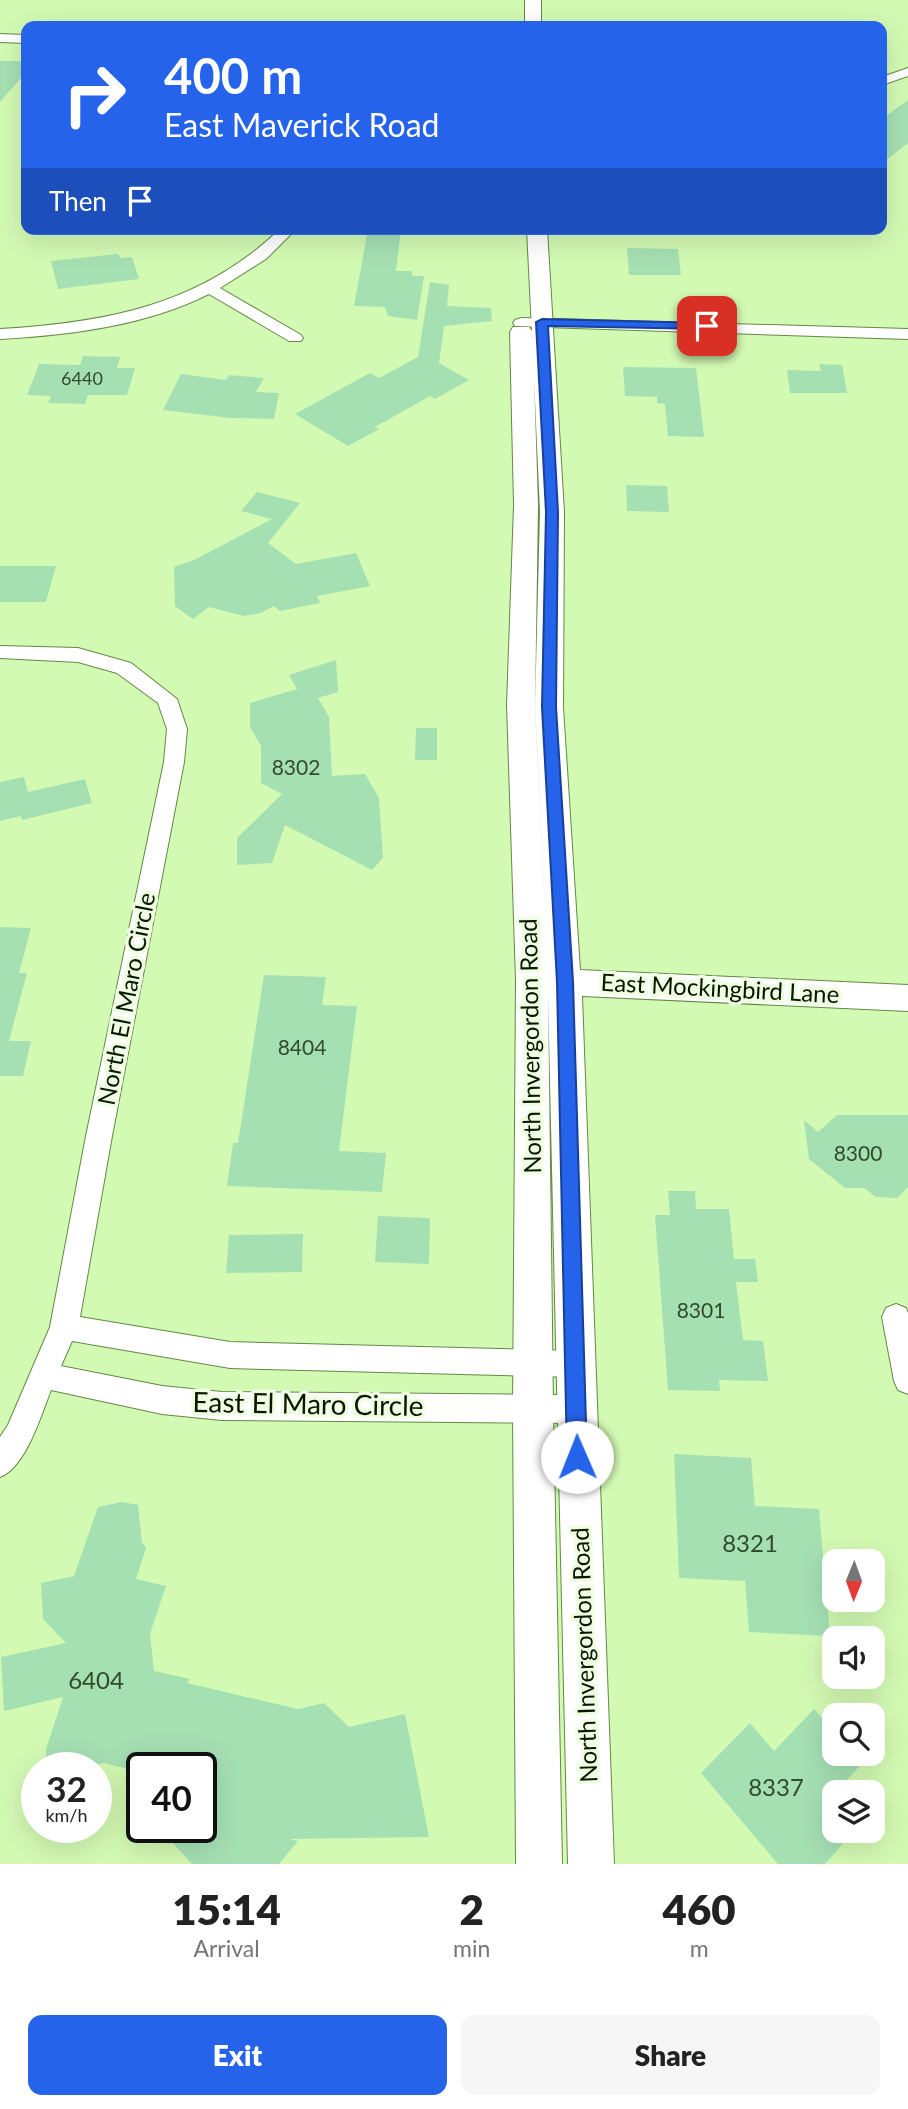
<!DOCTYPE html>
<html lang="en">
<head>
<meta charset="utf-8">
<style>
	:root { --surface:#fff; --page:#f6f6f6; --text:#222; --muted:#767676; --accent:#2563eb }
	body { margin:0; font-family:Lato,sans-serif; background:var(--page); color:var(--text); height:100vh; display:flex; flex-direction:column; font-size:26px; white-space:nowrap }
	* { box-sizing:border-box; margin:0 }
	p { font-size:23px; color:var(--muted) }
	.icon { flex:none; width:38px; height:38px; fill:none; stroke:currentColor; stroke-width:2; stroke-linecap:round; stroke-linejoin:round }
	.map { position:relative; height:1864px; overflow:hidden }
	.side { display:flex; flex-direction:column; background:var(--surface); flex:1 }
	.side>* { flex:none }
	.guide { position:absolute; left:21px; top:21px; width:866px; height:214px; border-radius:14px; box-shadow:0 7px 28px #0002; background:#2563eb; color:#fff; overflow:hidden }
	.needle { width:46px; rotate:181deg }
	.buttons { position:absolute; left:822px; top:1549px; display:grid; gap:14px }
	.buttons a { display:grid; place-items:center; width:63px; height:63px; border-radius:14px; background:var(--surface); box-shadow:0 7px 28px #0002; font-size:35px }
	.speed { position:absolute; left:21px; top:1752px; display:flex; gap:14px; font-size:35px; font-weight:700; text-align:center }
	.speed>* { display:grid; place-content:center; width:91px; height:91px; border-radius:50%; background:var(--surface); box-shadow:0 7px 28px #0002; line-height:1 }
	.speed small { font-size:18px; font-weight:400 }
	.speed .limit { border:4px solid #111; border-radius:10px; background:#fff; color:#111 }
	.pin { position:absolute; display:grid; place-items:center; width:60px; height:60px; color:#fff; margin:-30px; border-radius:14px; box-shadow:0 4px 10px #0006 }
	.me { position:absolute; width:77px; margin:-38px; rotate:359deg; stroke-linejoin:round; filter:drop-shadow(0 0 5px #0008) }
	.turn { display:flex; align-items:center; gap:24px; height:147px; padding:0 28px; font-size:32px }
	.turn .icon { width:91px; height:91px; stroke-width:2.5 }
	.turn b { display:block; font-size:49px; line-height:60px }
	.then { display:flex; align-items:center; height:66px; padding:0 28px; background:#0003; gap:14px; font-size:26px }
	.eta { display:flex; justify-content:space-evenly; align-items:center; height:119px; text-align:center }
	.eta b { font-size:42px; font-weight:800; line-height:49px }
	.primary-button { display:flex; gap:14px; margin-top:auto; padding:14px 28px }
	.primary-button a { flex:1; height:80px; border-radius:14px; background:var(--accent); color:#fff; font-size:28px; font-weight:800; line-height:80px; text-align:center }
	.primary-button a+a { background:var(--page); color:var(--text) }
	.map>svg:first-child { display:block }
	.building { fill:#a5e0b3 }
	.lines { fill:none; stroke-linecap:round; stroke-linejoin:round }
	.street-casing { stroke:#658846; stroke-width:2 }
	.secondary-casing { stroke:#658846; stroke-width:2 }
	.street { fill:#fff; fill-rule:evenodd }
	.secondary { fill:#fff; fill-rule:evenodd }
	.route { fill:#2563eb; stroke:#184099; stroke-width:2 }
	.labels { text-anchor:middle; stroke-width:7; stroke-linejoin:round; paint-order:stroke }
	.far-number-label { font-size:18px; fill:#324a2e }
	.number-label { font-size:21px; fill:#324a2e }
	.street-label { font-size:24px; fill:#0b1801; stroke:#effee3 }
	.near-number-label { font-size:24px; fill:#324a2e }
	.near-street-label { font-size:28px; fill:#0b1801; stroke:#effee3 }
</style>
</head>
<body>
<div class="map">
<svg width="908" height="1864" viewBox="0 0 908 1864">
	<rect width="100%" height="100%" fill="#d3fab3"/>
	<path class="building" d="M 0,61 L 26,61 L 26,72 L 0,102 Z
		M 908,100 L 908,143 L 882,163 L 882,119 Z
		M 368,229 L 401,229 L 396,271 L 411,271 L 413,276 L 424,276 L 417,320 L 388,316 L 385,307 L 354,306 Z
		M 627,248 L 678,249 L 681,275 L 629,275 Z
		M 118,254 L 120,258 L 132,257 L 139,279 L 58,289 L 51,261 Z
		M 430,282 L 449,285 L 447,306 L 491,308 L 492,321 L 444,326 L 439,363 L 469,380 L 435,399 L 430,396 L 375,427 L 379,429 L 348,446 L 295,414 L 370,373 L 379,378 L 418,357 Z
		M 83,356 L 120,357 L 117,368 L 135,368 L 127,395 L 88,395 L 85,404 L 48,403 L 51,396 L 27,395 L 39,364 L 80,365 Z
		M 819,364 L 842,365 L 847,393 L 790,393 L 787,370 L 821,371 Z
		M 623,367 L 696,368 L 704,437 L 668,436 L 665,404 L 657,403 L 657,397 L 625,396 Z
		M 181,374 L 226,380 L 229,375 L 264,378 L 256,392 L 279,393 L 274,419 L 231,418 L 163,410 Z
		M 626,485 L 667,486 L 669,512 L 627,511 Z
		M 257,492 L 300,503 L 268,543 L 296,564 L 356,553 L 370,586 L 317,596 L 320,603 L 280,611 L 274,606 L 261,613 L 244,616 L 209,607 L 193,619 L 175,606 L 174,567 L 194,560 L 272,519 L 241,511 Z
		M 0,566 L 56,566 L 46,602 L 0,602 Z
		M 336,660 L 338,692 L 318,698 L 329,717 L 332,776 L 365,774 L 379,798 L 383,858 L 372,870 L 285,825 L 272,863 L 237,865 L 237,838 L 282,794 L 261,783 L 261,746 L 250,727 L 250,703 L 297,689 L 289,675 Z
		M 416,728 L 437,728 L 437,760 L 415,760 Z
		M 24,777 L 28,792 L 85,779 L 92,803 L 22,820 L 21,816 L 0,821 L 0,782 Z
		M 0,927 L 31,928 L 19,973 L 27,973 L 9,1041 L 31,1041 L 23,1076 L 0,1076 Z
		M 264,975 L 326,977 L 322,1005 L 357,1006 L 339,1151 L 386,1153 L 382,1192 L 227,1186 L 233,1143 L 238,1143 Z
		M 837,1115 L 908,1115 L 908,1187 L 897,1198 L 876,1197 L 864,1188 L 845,1188 L 809,1159 L 804,1120 L 818,1132 Z
		M 668,1191 L 695,1191 L 696,1209 L 729,1209 L 734,1259 L 755,1259 L 758,1282 L 736,1282 L 743,1340 L 763,1341 L 768,1381 L 719,1380 L 720,1391 L 668,1390 L 655,1215 L 670,1215 Z
		M 378,1216 L 430,1218 L 429,1264 L 375,1262 Z
		M 303,1234 L 302,1272 L 226,1273 L 229,1235 Z
		M 674,1454 L 751,1458 L 755,1506 L 819,1509 L 830,1636 L 749,1632 L 745,1581 L 679,1578 Z
		M 122,1502 L 138,1505 L 142,1543 L 146,1548 L 136,1579 L 166,1586 L 150,1634 L 154,1671 L 190,1679 L 187,1683 L 298,1709 L 324,1703 L 349,1727 L 405,1714 L 429,1837 L 290,1839 L 298,1841 L 279,1864 L 192,1864 L 158,1827 L 201,1827 L 201,1768 L 142,1768 L 142,1772 L 103,1763 L 86,1768 L 47,1768 L 46,1749 L 63,1697 L 4,1711 L 1,1657 L 66,1643 L 43,1619 L 41,1583 L 74,1576 L 98,1507 Z
		M 814,1709 L 835,1732 L 835,1754 L 871,1754 L 825,1803 L 835,1814 L 835,1830 L 855,1830 L 825,1864 L 778,1864 L 701,1773 L 750,1723 L 774,1751 Z"/>
	<g class="lines">
		<g class="street-casing">
			<path id="street" d="M 0,34 L 26,35 L 26,43 L 0,42 Z
				M 908,68 L 908,76 L 882,85 L 882,77 Z
				M 280,229 L 296,229 L 266,259 L 220,288 L 301,335 L 303,338 L 301,341 L 289,341 L 209,294 C 145,326 70,335 0,339 L 0,329 C 106,323 201,305 280,229 Z
				M 521,318 L 908,329 L 908,339 L 515,326 L 513,323 L 515,320 Z
				M 0,646 L 78,648 L 131,663 L 177,699 L 187,729 L 184,762 L 112,1136 L 80,1317 L 230,1342 L 575,1351 L 585,1355 L 589,1364 L 585,1373 L 575,1377 L 230,1368 L 72,1341 L 61,1366 L 162,1386 L 222,1392 L 576,1395 L 586,1399 L 590,1409 L 586,1419 L 576,1423 L 222,1420 L 162,1414 L 51,1390 C 41,1415 26,1467 0,1477 L 0,1437 L 8,1425 L 50,1327 L 86,1136 L 164,762 L 167,729 L 158,703 L 117,673 L 78,662 L 0,658 Z
				M 896,1304 L 906,1308 L 908,1313 L 908,1394 L 898,1390 L 894,1381 L 882,1317 L 886,1308 Z"/>
		</g>
		<g class="secondary-casing">
			<path id="secondary" d="M 525,0 L 541,0 L 541,26 L 525,26 Z
				M 527,229 L 547,229 L 564,512 L 563,707 L 580,970 L 908,985 L 908,1011 L 582,996 L 614,1864 L 568,1864 L 548,994 L 553,1408 L 562,1864 L 516,1864 L 513,1408 L 516,981 L 507,705 L 514,505 L 510,332 L 513,327 L 529,327 L 532,331 ZM 534,378 L 540,512 L 535,707 L 548,968 L 535,705 L 538,505 Z"/>
		</g>
		<use href="#street" class="street"/>
		<use href="#secondary" class="secondary"/>
	</g>
	<path class="route" d="M 542,319 L 707,323 L 712,326 L 707,329 L 548,326 L 558,512 L 556,707 L 573,982 L 587,1457 L 584,1464 L 577,1467 L 570,1464 L 567,1457 L 557,982 L 542,707 L 546,512 L 536,322 Z"/>
	<g class="labels">
		<g class="far-number-label">
			<text x="82" y="385">6440</text>
		</g>
		<g class="number-label">
			<text x="296" y="775">8302</text>
			<text x="302" y="1055">8404</text>
			<text x="858" y="1161">8300</text>
			<text x="701" y="1318">8301</text>
		</g>
		<g class="street-label">
			<text transform="translate(720 989) rotate(3)" y="8">East Mockingbird Lane</text>
			<text transform="translate(127 999) rotate(-79)" y="8">North El Maro Circle</text>
			<text transform="translate(531 1046) rotate(-91)" y="8">North Invergordon Road</text>
			<text transform="translate(585 1655) rotate(-92)" y="8">North Invergordon Road</text>
		</g>
		<g class="near-number-label">
			<text x="750" y="1552">8321</text>
			<text x="96" y="1689">6404</text>
			<text x="776" y="1796">8337</text>
		</g>
		<g class="near-street-label">
			<text transform="translate(308 1404) rotate(1)" y="10">East El Maro Circle</text>
		</g>
	</g>
</svg>
<div class="buttons">
<a><svg class="needle" viewBox="-14 -14 28 28"><path d="M0-13l5 13h-10z" fill="#e53935"/><path d="M0 13l5-13h-10z" fill="#767676"/></svg></a>
<a><svg class="icon" aria-label="sound" viewBox="0 0 24 24"><path d="M4 9h4l5-4v14l-5-4H4zM17 9q2 3 0 6"/></svg></a>
<a><svg class="icon" aria-label="search" viewBox="0 0 24 24"><circle cx="10" cy="10" r="6"/><path d="M15 15l6 6"/></svg></a>
<a><svg class="icon" aria-label="layers" viewBox="0 0 24 24"><path d="M12 4l9 5-9 5-9-5zM3 14l9 5 9-5"/></svg></a>
</div>
<div class="speed"><div>32<small>km/h</small></div><div class="limit">40</div></div>
<div class="pin" style="left:707px;top:326px;background:#d93025"><svg class="icon" aria-label="arrive" viewBox="0 0 24 24"><path d="M6 21V4h12l-3 4 3 4H6"/></svg></div>
<svg class="me" style="left:577px;top:1457px" viewBox="-20 -20 40 40"><circle r="19" fill="#fff"/><path d="M0-13L10 11 0 6-10 11z" fill="#2563eb"/></svg>
<div class="guide">
<div class="turn"><svg class="icon" aria-label="right" viewBox="0 0 24 24"><path d="M7 20v-9h11M14 6l5 5-5 5"/></svg><div><b>400 m</b>East Maverick Road</div></div>
<div class="then">Then<svg class="icon" aria-label="arrive" viewBox="0 0 24 24"><path d="M6 21V4h12l-3 4 3 4H6"/></svg></div>
</div>
</div>
<section class="side">
<div class="eta">
<div><b>15:14</b><p>Arrival</p></div>
<div><b>2</b><p>min</p></div>
<div><b>460</b><p>m</p></div>
</div>
<div class="primary-button"><a>Exit</a><a>Share</a></div>
</section>
</body>
</html>
